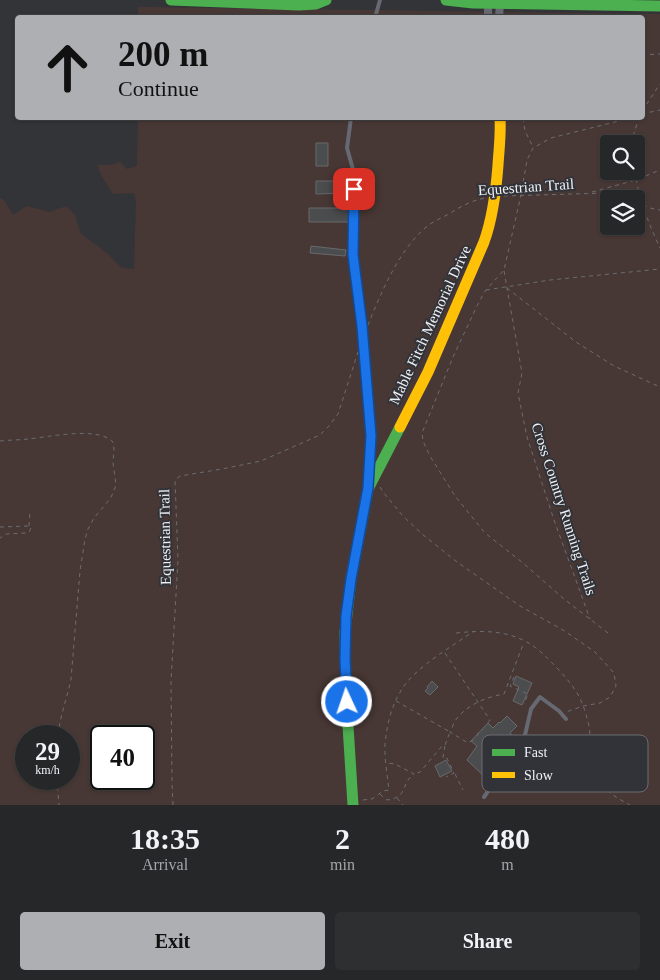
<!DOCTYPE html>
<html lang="en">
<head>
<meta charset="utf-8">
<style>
	:root { --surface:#262729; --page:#2e2f31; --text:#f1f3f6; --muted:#a4a5a8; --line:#424446; --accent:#aeafb2 }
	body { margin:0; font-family:"Times New Roman",serif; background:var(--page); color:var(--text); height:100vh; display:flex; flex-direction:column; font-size:19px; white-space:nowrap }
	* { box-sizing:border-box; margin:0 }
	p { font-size:16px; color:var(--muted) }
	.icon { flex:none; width:28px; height:28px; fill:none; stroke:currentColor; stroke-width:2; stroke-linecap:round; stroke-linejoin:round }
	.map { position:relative; height:805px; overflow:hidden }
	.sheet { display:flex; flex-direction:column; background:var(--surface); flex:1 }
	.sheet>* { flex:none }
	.hud { position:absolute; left:15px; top:15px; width:630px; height:105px; border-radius:5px; box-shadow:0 1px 4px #0004,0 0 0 1px var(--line); background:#aeafb2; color:#111; overflow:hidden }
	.buttons { position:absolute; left:600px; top:135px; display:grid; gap:10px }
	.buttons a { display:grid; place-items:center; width:45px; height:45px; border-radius:5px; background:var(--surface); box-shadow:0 1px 4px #0004,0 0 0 1px var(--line); font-size:25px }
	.speed { position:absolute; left:15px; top:725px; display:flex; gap:10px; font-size:25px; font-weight:700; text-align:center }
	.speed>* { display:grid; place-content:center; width:65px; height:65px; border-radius:50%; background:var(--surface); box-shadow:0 1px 4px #0004,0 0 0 1px var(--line); line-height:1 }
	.speed small { font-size:12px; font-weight:400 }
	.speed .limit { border:2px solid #111; border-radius:8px; background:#fff; color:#111 }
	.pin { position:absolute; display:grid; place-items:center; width:42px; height:42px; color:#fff; margin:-21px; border-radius:10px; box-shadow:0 2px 8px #0006 }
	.me { position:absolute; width:55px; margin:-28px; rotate:357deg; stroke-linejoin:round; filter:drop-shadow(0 0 4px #0008) }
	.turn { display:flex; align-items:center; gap:18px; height:105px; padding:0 20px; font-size:22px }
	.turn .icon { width:65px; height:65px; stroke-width:2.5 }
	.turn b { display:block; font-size:35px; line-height:42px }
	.eta { display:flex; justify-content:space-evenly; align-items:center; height:85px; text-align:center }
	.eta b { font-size:30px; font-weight:700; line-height:35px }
	.button { display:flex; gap:10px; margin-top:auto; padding:10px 20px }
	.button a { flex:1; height:58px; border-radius:5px; background:var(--accent); color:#111; font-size:20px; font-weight:700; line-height:58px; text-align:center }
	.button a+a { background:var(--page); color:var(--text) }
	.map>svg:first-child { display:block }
	.green { fill:#483835; fill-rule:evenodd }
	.building { fill:#4b4c4e; stroke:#68696b }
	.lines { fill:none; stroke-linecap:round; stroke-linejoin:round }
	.path { stroke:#6b6d73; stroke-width:1; stroke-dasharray:4 4; stroke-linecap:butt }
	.lane { stroke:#666972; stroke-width:4 }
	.street { stroke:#666972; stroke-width:8 }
	.fast { stroke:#4caf50; stroke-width:11 }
	.slow { stroke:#ffc107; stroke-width:11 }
	.route-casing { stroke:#114b97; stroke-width:12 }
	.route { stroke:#1a73e8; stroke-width:9 }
	.labels { text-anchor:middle; stroke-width:4; stroke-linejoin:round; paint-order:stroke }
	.street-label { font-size:15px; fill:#f0f1f5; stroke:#313339 }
	.key { fill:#313339; stroke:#6a6c71; stroke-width:1 }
	.key-label { font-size:14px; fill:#f0f1f5 }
</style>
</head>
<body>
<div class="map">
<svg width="660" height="805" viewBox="0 0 660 805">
	<rect width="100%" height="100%" fill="#333437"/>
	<path class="green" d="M 138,7 L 660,14 L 660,805 L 0,805 L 0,198 L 4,200 L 13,215 L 27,206 L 50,212 L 66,206 L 75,215 L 81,234 L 107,253 L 122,268 L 134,269 L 136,203 L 134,193 L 113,194 L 101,175 L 97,165 L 111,165 L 120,162 L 127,169 L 137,166 L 138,118 L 642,118 L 642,18 L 138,18 ZM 609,144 L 636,144 L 636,171 L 609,171 ZM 609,199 L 636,199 L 636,226 L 609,226 ZM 26,736 L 69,736 L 69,779 L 26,779 ZM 101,736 L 144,736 L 144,779 L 101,779 Z"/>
	<path class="building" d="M 316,143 L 328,143 L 328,166 L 316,166 Z
		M 316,181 L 348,181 L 348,193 L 316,194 Z
		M 309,208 L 349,208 L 349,222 L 309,222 Z
		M 311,246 L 346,250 L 345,256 L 310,253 Z
		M 516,676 L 532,683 L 522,705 L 513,701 L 519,687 L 513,684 Z
		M 432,681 L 438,687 L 430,695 L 425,691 L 428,688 L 427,687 Z
		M 507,716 L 517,726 L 510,733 L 513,736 L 506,745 L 511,750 L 499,765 L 500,766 L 488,780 L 467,760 L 477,746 L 471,741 L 488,723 L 493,728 L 499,722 L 500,723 Z
		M 446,760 L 452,771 L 440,777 L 435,766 Z"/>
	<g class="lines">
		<path class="path" d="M 642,55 L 660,54
			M 642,111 L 660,84
			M 642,114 L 660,110
			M 523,118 L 525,131 L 533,147
			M 633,144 L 634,133 L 639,118
			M 635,171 C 638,198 649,224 660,248
			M 592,192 L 636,180 L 660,170
			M 504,196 L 606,193 L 630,199
			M 636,201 L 650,208 L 660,210
			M 504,271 L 522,373 L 518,393 L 527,437 L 554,520 L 590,619
			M 507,288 L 576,342 L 614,366 L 660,387
			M 486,290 L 550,280 L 660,269
			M 368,325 C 381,293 398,252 424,229 C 430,223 439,219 447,215 C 460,207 470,201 485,198
			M 0,441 C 9,440 19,440 28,439 C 49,437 98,426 113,442 L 114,449 L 113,463 L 116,485 L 113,493 L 110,499 L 94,518 L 88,529 L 85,539 L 80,571 L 71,679 C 67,698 60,716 58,736
			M 380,487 L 383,492 L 403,516 L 422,534 L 457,562 L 520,606 L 563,630 L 595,652 L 614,673 L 616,686 L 610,697 L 600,703 L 583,706 L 566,712
			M 29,526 L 30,512
			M 0,527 L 29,526 L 31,528 L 29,532 L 26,533 L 6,534 L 0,538
			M 456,633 C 485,630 512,630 536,648 C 544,654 551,662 558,669 C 568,680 577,690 582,703 C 585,710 587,718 589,726 C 592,746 591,770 605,788 C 611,795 621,800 630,805
			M 608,633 L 564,599 L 523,563 L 485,533 L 455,496 L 430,456 L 423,441 L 422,433 L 453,357 L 477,306 L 485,291 L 504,270 L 521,195 L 527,160 L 533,148 L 551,138 L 631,118
			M 445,653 L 490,720 L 487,724
			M 514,677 L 510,686 L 528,694 L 524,704
			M 396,701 L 450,732 L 445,745 L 442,746 L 420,772 L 414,774
			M 477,736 L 478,733 L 483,729
			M 473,740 L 468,743 L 450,732 C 452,729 453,724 455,721 C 466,705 486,697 504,694 L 524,642
			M 445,746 L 443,757 L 444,759 L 447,758 L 454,773 L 446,777
			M 455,774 L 463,790
			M 57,779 L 59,805
			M 380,794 L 384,798 L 387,800 C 409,797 400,784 414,774 L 395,764 L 388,763
			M 397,798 L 403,805
			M 363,800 L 372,799 L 383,791 L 389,790 C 387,772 383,753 386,736 C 388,719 394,700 404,686 C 418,666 454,645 474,631
			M 173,805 L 172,783 L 171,681 L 178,560 L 175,480 L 180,476 L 222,469 L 261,461 L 320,435 L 329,426 L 338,414 L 358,352"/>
		<path class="lane" d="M 375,18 L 380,0
			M 351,118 L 347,148 L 354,173 L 353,255 L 362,327 L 370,410 L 371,436 L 369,479
			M 484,797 L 510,759 L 525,735 L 531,709 L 540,697 L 559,711 L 566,719"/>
		<path class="street" d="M 488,3 L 488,18
			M 499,18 L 500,3"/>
		<path class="fast" d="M 171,0 L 299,5 L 316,4 L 326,0
			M 446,0 L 473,3 L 660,6
			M 353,805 L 346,694 L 345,632 L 351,579 L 368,489 L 400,427"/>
		<path class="slow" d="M 400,427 L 428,372 L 484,242 C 493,217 496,192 498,165 C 499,149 501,134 500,118"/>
	</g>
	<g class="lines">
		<g class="route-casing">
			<path id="route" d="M 347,702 L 345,659 L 346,616 L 351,579 L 368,488 L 371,436 L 362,326 L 353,255 L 354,189"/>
		</g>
		<use href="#route" class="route"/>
	</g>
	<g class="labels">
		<g class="street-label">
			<text transform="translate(526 187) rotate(-4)" y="5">Equestrian Trail</text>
			<text transform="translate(430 325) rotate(-65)" y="5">Mable Fitch Memorial Drive</text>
			<text transform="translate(564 509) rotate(72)" y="5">Cross Country Running Trails</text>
			<text transform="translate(165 537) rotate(-91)" y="5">Equestrian Trail</text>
		</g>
	</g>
	<rect x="482" y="735" width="166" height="57" rx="8" class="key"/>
	<rect x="492" y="749" width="23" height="7" fill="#4caf50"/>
	<rect x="492" y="772" width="23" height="6" fill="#ffc107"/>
	<g class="key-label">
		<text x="524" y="757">Fast</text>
		<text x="524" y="780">Slow</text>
	</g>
</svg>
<div class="buttons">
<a><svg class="icon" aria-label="search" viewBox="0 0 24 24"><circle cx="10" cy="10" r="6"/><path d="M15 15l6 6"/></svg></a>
<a><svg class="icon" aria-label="layers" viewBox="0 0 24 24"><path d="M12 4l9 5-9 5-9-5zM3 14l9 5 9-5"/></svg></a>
</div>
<div class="speed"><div>29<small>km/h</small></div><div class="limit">40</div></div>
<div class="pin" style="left:354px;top:189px;background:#d93025"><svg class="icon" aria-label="arrive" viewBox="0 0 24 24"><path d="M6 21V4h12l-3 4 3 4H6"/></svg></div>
<svg class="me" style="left:347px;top:702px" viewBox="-20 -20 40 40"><circle r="17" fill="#1a73e8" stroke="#fff" stroke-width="3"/><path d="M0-11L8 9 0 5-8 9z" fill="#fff"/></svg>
<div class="hud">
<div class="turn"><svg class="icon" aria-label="ahead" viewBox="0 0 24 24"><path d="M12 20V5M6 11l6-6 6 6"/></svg><div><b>200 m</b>Continue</div></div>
</div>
</div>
<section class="sheet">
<div class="eta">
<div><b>18:35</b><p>Arrival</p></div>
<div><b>2</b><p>min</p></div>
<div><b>480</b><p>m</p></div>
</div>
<div class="button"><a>Exit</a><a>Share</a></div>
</section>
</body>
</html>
